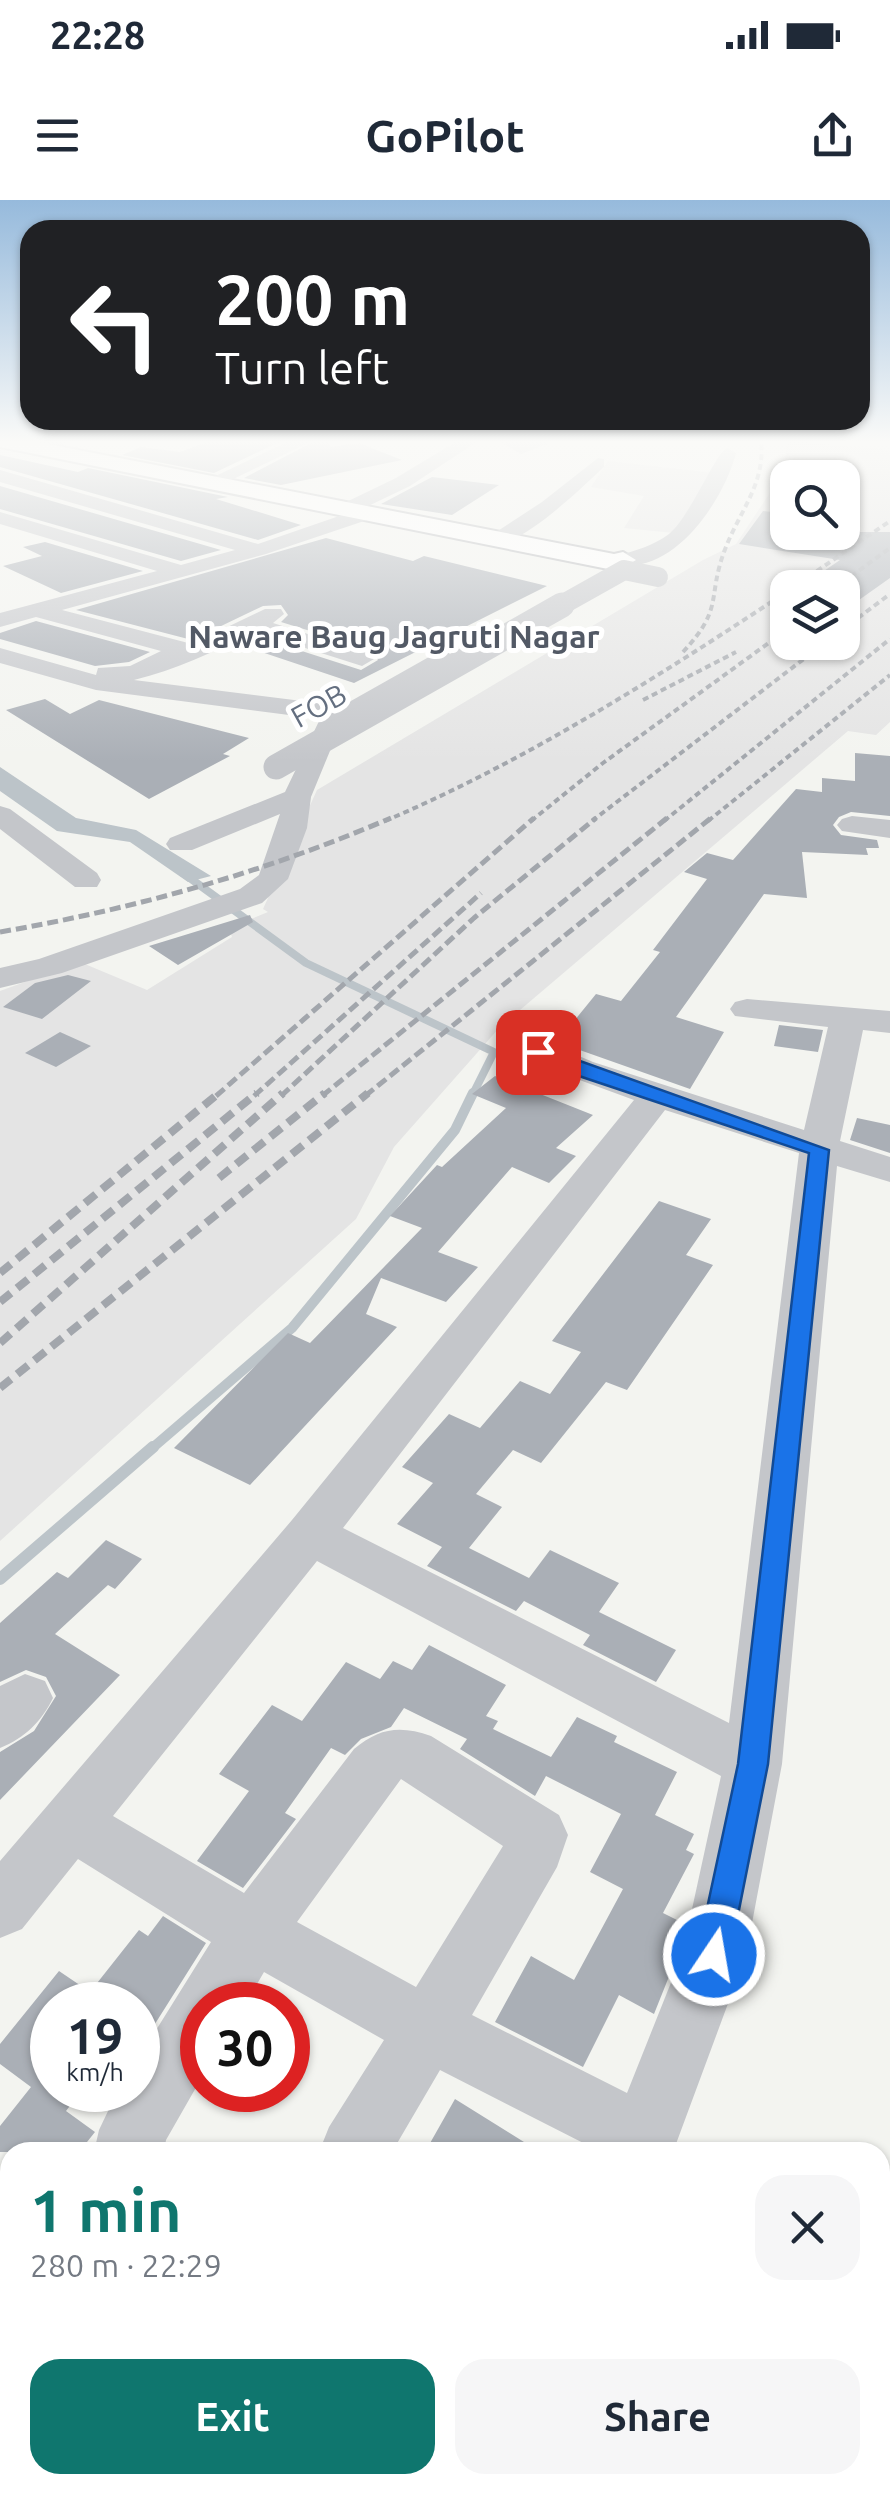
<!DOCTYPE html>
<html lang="en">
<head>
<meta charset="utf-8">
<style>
	:root { --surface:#fff; --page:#f6f6f7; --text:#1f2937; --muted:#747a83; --accent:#0f766e }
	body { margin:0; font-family:Ubuntu,sans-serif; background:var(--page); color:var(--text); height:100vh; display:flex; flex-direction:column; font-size:38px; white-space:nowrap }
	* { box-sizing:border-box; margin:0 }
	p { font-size:32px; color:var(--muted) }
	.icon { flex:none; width:55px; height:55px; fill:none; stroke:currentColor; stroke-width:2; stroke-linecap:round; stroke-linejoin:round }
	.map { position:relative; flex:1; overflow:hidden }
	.panel { position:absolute; left:0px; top:1942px; width:890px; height:352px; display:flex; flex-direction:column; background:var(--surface); border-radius:30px 30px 0 0; box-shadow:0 2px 8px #0004 }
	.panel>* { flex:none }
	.banner { position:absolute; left:20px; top:20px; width:850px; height:210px; border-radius:30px; box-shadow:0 2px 8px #0004; background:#202124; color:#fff; overflow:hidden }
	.fabs { position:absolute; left:770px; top:260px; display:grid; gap:20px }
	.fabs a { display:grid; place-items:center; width:90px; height:90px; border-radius:20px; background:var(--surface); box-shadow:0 2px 8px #0004; font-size:50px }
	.speed { position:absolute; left:30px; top:1782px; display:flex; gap:20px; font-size:50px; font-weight:700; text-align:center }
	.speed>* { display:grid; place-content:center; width:130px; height:130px; border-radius:50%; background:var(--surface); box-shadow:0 2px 8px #0004; line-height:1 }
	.speed small { font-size:25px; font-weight:400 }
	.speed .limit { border:15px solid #d22; background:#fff; color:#111 }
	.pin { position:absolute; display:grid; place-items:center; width:85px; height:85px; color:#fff; margin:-42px; border-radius:20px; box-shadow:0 5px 15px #0006 }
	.me { position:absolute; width:110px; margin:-55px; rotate:12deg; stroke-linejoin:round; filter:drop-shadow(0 0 8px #0008) }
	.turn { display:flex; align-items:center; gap:35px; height:210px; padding:0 30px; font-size:45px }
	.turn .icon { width:130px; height:130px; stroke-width:2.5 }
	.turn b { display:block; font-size:70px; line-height:85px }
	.round { display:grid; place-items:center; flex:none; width:105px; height:105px; border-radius:30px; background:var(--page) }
	.head { display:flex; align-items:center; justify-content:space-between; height:170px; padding:0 30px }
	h1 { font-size:60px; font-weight:700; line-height:75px; color:var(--accent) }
	.button { display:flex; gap:20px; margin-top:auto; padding:20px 30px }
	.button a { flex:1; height:115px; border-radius:30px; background:var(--accent); color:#fff; font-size:40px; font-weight:700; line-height:115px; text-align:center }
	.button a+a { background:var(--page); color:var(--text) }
	.status { display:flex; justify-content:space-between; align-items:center; height:70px; padding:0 50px; background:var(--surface); direction:ltr }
	.status svg { height:28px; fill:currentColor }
	header { display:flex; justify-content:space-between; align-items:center; height:130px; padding:0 30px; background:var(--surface); font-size:45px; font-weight:700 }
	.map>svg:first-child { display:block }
	.built { fill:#e4e4e4; fill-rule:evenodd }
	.water { fill:#bcc4c9 }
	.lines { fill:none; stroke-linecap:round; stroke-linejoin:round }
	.stream-far2 { stroke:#bcc4c9; stroke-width:8 }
	.stream-far1 { stroke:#bcc4c9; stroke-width:10 }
	.stream { stroke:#bcc4c9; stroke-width:12 }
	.building { fill:#aaafb6 }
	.major-casing { stroke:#b5b7bb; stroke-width:4 }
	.minor { fill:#c4c6ca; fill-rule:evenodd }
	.major { fill:#fff; fill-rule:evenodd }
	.rail-far2 { stroke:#a2a6ac; stroke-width:4; stroke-dasharray:6 4; stroke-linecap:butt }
	.rail-far1 { stroke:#a2a6ac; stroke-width:5; stroke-dasharray:11 5; stroke-linecap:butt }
	.rail { stroke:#a2a6ac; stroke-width:8; stroke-dasharray:14 8; stroke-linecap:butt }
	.minor-bridge-far1 { stroke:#c4c6ca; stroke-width:20 }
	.minor-bridge { stroke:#c4c6ca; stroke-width:25 }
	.route { fill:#1a73e8; stroke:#114b97; stroke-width:2.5 }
	.labels { text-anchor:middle; stroke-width:10; stroke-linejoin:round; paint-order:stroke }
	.far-street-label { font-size:30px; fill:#646f80; stroke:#fff }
	.far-neighbourhood-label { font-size:32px; font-weight:bold; fill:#525965; stroke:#fff }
</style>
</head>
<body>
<div class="status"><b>22:28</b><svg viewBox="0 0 49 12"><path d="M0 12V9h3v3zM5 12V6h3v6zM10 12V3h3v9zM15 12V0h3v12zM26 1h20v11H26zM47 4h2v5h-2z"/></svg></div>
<header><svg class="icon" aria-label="menu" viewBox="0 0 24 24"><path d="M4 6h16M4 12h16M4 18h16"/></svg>GoPilot<svg class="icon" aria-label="share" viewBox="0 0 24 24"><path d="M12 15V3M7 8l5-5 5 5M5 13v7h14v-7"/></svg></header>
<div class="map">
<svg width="890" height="2293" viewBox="0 0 890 2293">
	<rect width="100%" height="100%" fill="#f3f4f0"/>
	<path class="built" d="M 787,241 L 890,250 L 890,522 L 876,535 L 848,531 L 500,827 L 394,947 L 356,1019 L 0,1341 L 0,791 L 80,762 L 147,790 L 232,737 L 229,728 L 268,712 L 263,709 L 317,590 L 703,360 L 736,344 L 783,273 ZM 788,278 L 842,278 L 842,332 L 788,332 ZM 788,388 L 842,388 L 842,442 L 788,442 Z
		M 608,261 L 714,273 L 674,333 L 624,328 L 644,296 L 591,287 Z"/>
	<path class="water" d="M 0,567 L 76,618 L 136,630 L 211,676 L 188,682 L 130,642 L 57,631 L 0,591 Z"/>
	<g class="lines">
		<path class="stream-far2" d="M 183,673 L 306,763 L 494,852 L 472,896"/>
		<path class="stream-far1" d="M 150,1250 L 292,1128 L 455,930 L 473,893"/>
		<path class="stream" d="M 0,1379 L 153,1247"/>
	</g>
	<path class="building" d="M 210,241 L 281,241 L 214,273 L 122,255 L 141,247 L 180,252 Z
		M 315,241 L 329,241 L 330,247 L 359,243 L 402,260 L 281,285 L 244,278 Z
		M 0,255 L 78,272 L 88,268 L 228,297 L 216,299 L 301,325 L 258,340 L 0,267 Z
		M 432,277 L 499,285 L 452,315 L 381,304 Z
		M 0,286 L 221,350 L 181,361 L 0,309 Z
		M 763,311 L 788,314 L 788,332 L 890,332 L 890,378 L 842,412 L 842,388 L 799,388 L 840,360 L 739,344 Z
		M 326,338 L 413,361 L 424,356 L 547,386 L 354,483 L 238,444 L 255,436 L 361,470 L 378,460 L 372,450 L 281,422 L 288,415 L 281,405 L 263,406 L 192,440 L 76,410 Z
		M 45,342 L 143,371 L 61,393 L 3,366 L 42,356 L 23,347 Z
		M 36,421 L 150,452 L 129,462 L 95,466 L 0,439 L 0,433 Z
		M 45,499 L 70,514 L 99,500 L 249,538 L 223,554 L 230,556 L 149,599 L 6,510 Z
		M 855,553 L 890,556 L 890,616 L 851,612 L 839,617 L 833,625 L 841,635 L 877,640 L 879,648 L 866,648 L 868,655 L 802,652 L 807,698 L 764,694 L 676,817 L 724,832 L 690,889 L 557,842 L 596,794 L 621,801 L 660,752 L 653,750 L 707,679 L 684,672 L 707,653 L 733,660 L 796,589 L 822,592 L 822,578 L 855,581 Z
		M 250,715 L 253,722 L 178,765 L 149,746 Z
		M 68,775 L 91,781 L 42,819 L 3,807 L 35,783 Z
		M 779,825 L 823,830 L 818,852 L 774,846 Z
		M 60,832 L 91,846 L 56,867 L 25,853 Z
		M 495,876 L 593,915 L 556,948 L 576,956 L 549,983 L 512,967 L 438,1052 L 478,1067 L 446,1102 L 381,1078 L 366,1114 L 397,1127 L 250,1285 L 174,1248 L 288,1133 L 310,1143 L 422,1028 L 390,1016 L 437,965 L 442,967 L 506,908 L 472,894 Z
		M 857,918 L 890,925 L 890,953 L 850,940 Z
		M 659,1001 L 711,1019 L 686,1055 L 713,1065 L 627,1190 L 606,1182 L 541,1263 L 513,1250 L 476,1294 L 502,1307 L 469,1348 L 529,1378 L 550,1350 L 619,1383 L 599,1412 L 676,1450 L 656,1482 L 583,1445 L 590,1435 L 524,1401 L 516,1411 L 427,1366 L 442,1347 L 397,1324 L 433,1283 L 402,1267 L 449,1214 L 480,1228 L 520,1181 L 550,1194 L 581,1152 L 552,1141 Z
		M 106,1340 L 142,1359 L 115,1389 L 108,1385 L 55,1434 L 120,1475 L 0,1600 L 0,1552 L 34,1531 L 56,1496 L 46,1477 L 26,1470 L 0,1482 L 0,1423 L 57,1372 L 68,1378 Z
		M 429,1445 L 506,1485 L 486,1516 L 498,1521 L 493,1529 L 551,1557 L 577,1517 L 617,1536 L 614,1542 L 677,1572 L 655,1615 L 694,1634 L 686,1650 L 694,1654 L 663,1713 L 685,1724 L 678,1754 L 654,1814 L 619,1795 L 583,1867 L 495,1822 L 531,1756 L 574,1780 L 623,1689 L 590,1672 L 621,1614 L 546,1576 L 535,1596 L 460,1549 L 467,1539 L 404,1508 L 391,1527 L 361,1539 L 345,1555 L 331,1548 L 285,1613 L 296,1619 L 243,1688 L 197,1661 L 249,1591 L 219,1574 L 272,1505 L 302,1521 L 346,1462 L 380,1479 L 393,1461 L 412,1470 Z
		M 163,1716 L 206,1743 L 148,1835 L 138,1828 L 138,1805 L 52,1805 L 52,1890 L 82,1890 L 66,1911 L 95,1932 L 79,1952 L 0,1952 L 0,1926 L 31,1887 L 0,1864 L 0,1844 L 59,1771 L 90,1792 L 139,1730 L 148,1736 Z
		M 455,1899 L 540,1952 L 425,1952 Z"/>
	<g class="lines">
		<g class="major-casing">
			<path id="major" d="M 0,241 L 32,241 L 614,354 L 623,352 L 636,360 L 618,371 L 0,247 Z"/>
		</g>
		<path class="minor" d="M 45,241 L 71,241 L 37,254 L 28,249 Z
			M 289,241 L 312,241 L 217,287 L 203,287 L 201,283 Z
			M 457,241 L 478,241 L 410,286 L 362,309 L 373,310 L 373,318 L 266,354 L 62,410 L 192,444 L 265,409 L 281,409 L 284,414 L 273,423 L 371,454 L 374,459 L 362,466 L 255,432 C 214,451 176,470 134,480 L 342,506 L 436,453 L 445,451 L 457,458 L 339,529 L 311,597 L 307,628 L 288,679 L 262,703 L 62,773 L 0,788 L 0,768 L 39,759 L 240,689 L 259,675 L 280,614 L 192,650 L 170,650 L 166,644 L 170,638 L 285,592 L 320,519 L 96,490 L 0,463 L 0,448 L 96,475 L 98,468 L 130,466 L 161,451 L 36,417 L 0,427 L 0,413 L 157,371 L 0,324 L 0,312 L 181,365 L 235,350 L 0,282 L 0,270 L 258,344 L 345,314 L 337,309 L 340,305 L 396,278 Z
			M 499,241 L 545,241 L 547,244 L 521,254 Z
			M 727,248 L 736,253 C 724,300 673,377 616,364 L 612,360 L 616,356 C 634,351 653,346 669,334 C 690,317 716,252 727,248 Z
			M 598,258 L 604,259 L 604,267 C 582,287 519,350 490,344 L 490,336 L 542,302 Z
			M 0,606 L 10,609 L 97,673 L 101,680 L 97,687 L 75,687 L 0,629 Z
			M 852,616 L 890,620 L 890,638 L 842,631 L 837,625 L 842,619 Z
			M 747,799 L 890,811 L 890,833 L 863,830 L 840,941 L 890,957 L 890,982 L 837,966 L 782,1564 L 746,1755 L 673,1952 L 601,1952 L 440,1870 L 392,1952 L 319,1952 L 329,1927 L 384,1840 L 264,1772 L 245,1805 L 202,1805 L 202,1877 L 166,1940 L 164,1952 L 94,1952 L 99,1930 L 118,1890 L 138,1890 L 138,1859 L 211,1742 L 78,1659 L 22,1729 L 0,1738 L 0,1661 L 292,1320 L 634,900 L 525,860 L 520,852 L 525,844 L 538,841 L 551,844 L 593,862 L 804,930 L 828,827 L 735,816 L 730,809 L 735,802 ZM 665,910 L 799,953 L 729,1523 L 343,1328 ZM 317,1361 L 721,1576 L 682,1755 L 627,1893 L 472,1815 L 557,1667 L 568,1635 L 559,1615 L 431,1536 C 400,1525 379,1528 354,1549 L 244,1693 L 113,1616 ZM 401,1579 L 503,1646 L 416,1787 L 297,1722 Z
			M 25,1474 L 45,1481 L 53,1498 C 41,1522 25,1538 0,1548 L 0,1486 Z
			M 0,2185 L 10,2189 L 10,2272 L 0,2268 Z
			M 32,2285 L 118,2285 L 121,2293 L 35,2293 Z
			M 470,2285 L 550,2285 L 547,2293 L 467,2293 Z"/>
		<use href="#major" class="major"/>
		<path class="rail-far2" d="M 792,388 L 890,321
			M 835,388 L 890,348
			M 842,430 L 890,394
			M 683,452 C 724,408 707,399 724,352 C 738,313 766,284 761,241
			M 643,500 L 736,452
			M 385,621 C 528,560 659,476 788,391
			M 531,621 L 603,563 L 788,429
			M 592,621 L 826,442
			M 664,621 L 890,439
			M 708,621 L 890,475"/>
		<path class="rail-far1" d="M 0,732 C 138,708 262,673 391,618
			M 216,896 L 534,618
			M 254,896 L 481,693
			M 281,896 L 474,718 L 596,618
			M 322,896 L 667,618
			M 365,896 L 711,618"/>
		<path class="rail" d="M 219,978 L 325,893
			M 0,1073 L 219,893
			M 0,1102 L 257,893
			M 0,1143 L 283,893
			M 0,1188 L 368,893"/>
		<path class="minor-bridge-far1" d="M 558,407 L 624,370 L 658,377"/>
		<path class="minor-bridge" d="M 276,567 L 562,405"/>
	</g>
	<linearGradient id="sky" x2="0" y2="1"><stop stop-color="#96badc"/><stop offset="0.43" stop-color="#fafaf8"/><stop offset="1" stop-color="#fafaf8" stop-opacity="0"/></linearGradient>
	<rect width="890" height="562" fill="url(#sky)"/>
	<path class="route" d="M 538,846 L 829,950 L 768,1564 L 730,1755 L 725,1766 L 714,1771 L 702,1766 L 697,1755 L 738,1564 L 809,953 L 573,874 L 531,855 L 528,852 Z"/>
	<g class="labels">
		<g class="far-street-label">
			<text transform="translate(319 506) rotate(-29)" y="10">FOB</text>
		</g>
		<g class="far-neighbourhood-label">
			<text x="394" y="448">Naware Baug Jagruti Nagar</text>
		</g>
	</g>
</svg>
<div class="fabs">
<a><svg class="icon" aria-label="search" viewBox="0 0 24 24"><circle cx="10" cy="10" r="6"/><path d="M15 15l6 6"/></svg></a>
<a><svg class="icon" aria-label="layers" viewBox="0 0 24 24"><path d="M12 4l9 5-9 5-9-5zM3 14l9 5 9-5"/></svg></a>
</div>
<div class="speed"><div>19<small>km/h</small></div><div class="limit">30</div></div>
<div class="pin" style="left:538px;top:852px;background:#d93025"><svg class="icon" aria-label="arrive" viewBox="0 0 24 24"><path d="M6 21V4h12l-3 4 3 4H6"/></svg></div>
<svg class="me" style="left:714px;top:1755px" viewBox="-20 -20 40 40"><circle r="17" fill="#1a73e8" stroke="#fff" stroke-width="3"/><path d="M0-11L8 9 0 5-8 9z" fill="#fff"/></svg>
<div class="banner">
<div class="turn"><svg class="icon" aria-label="left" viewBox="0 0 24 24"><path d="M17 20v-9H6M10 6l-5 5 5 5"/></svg><div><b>200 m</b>Turn left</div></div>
</div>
<section class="panel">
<div class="head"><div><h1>1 min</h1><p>280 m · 22:29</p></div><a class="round"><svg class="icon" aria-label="close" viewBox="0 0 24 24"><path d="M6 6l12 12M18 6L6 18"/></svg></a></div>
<div class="button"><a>Exit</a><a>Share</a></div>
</section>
</div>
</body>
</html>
